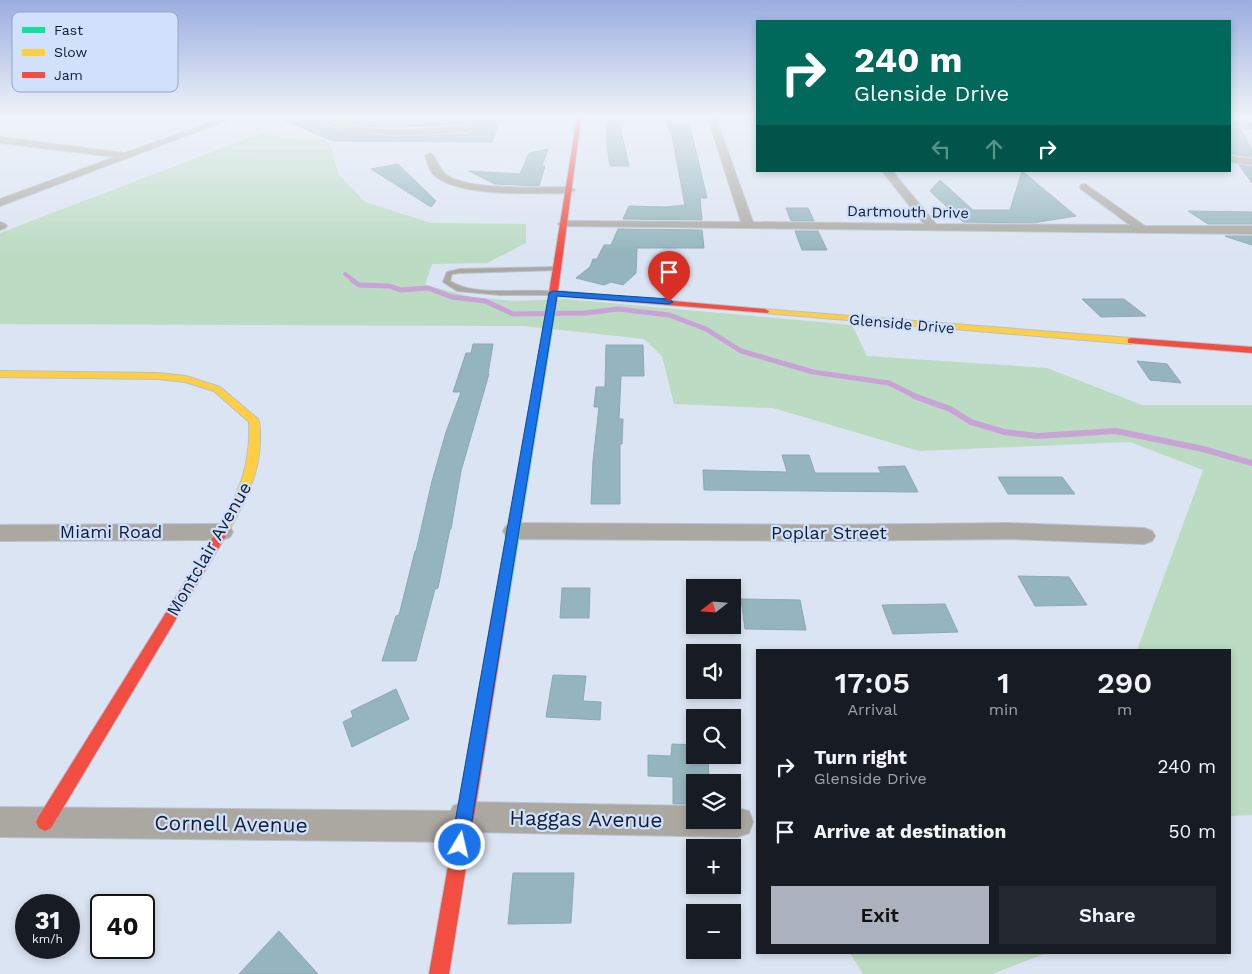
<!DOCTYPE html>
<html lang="en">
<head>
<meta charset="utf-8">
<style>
	:root { --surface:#171b24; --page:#242831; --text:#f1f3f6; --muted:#9ea1a6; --accent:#acb2bd }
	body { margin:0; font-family:"Work Sans",sans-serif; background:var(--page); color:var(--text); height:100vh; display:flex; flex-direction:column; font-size:19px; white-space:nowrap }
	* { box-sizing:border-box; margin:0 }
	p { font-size:16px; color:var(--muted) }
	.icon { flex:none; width:28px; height:28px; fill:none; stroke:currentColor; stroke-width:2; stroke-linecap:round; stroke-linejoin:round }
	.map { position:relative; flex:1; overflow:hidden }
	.drawer { position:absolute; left:756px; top:649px; width:475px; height:305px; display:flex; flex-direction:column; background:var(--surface); border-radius:0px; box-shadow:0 2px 8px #0003 }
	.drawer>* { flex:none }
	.top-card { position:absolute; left:756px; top:20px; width:475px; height:152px; border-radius:0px; box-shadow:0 2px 8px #0003; background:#00695c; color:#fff; overflow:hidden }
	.needle { width:32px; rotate:253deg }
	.fabs { position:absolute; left:686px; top:579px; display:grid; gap:10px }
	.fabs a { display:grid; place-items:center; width:55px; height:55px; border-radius:0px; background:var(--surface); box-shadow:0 2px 8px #0003; font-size:25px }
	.speed { position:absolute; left:15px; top:894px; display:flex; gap:10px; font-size:25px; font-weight:700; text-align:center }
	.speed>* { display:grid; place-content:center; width:65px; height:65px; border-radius:50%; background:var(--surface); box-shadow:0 2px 8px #0003; line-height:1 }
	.speed small { font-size:12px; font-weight:400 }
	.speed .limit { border:2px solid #111; border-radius:8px; background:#fff; color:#111 }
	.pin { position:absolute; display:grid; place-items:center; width:42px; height:42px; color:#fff; margin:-51px -21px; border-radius:50% 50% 50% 0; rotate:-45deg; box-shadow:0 0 5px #0007 }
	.pin .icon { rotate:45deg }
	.me { position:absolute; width:55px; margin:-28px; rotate:9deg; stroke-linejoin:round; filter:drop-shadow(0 0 4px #0008) }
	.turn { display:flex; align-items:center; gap:18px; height:105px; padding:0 15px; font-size:22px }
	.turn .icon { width:65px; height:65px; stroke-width:2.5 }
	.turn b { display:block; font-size:35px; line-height:42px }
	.lanes { display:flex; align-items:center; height:48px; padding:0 15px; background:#0003; justify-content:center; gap:25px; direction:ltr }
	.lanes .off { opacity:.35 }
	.eta { display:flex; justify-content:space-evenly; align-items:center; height:85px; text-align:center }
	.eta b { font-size:30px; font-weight:600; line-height:35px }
	.button { display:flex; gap:10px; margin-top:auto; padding:10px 15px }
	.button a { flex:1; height:58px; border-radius:0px; background:var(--accent); color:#111; font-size:20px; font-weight:600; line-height:58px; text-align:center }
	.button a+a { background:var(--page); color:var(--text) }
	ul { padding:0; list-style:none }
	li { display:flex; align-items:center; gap:15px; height:65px; padding:0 15px }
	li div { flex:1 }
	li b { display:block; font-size:19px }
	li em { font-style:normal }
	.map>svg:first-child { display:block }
	.green { fill:#bbdbc2 }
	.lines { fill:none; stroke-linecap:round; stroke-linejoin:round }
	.stream-far2 { stroke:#c9a2d7; stroke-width:4 }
	.stream-far1 { stroke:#c9a2d7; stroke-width:5 }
	.stream { stroke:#c9a2d7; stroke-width:6 }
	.building { fill:#94b5bd; stroke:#8da9b1 }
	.lane-casing { stroke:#b8c1ce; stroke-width:2 }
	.street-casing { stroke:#b8c1ce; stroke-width:2 }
	.fast-casing { stroke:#b8c1ce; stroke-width:2 }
	.slow-casing { stroke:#b8c1ce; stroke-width:2 }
	.jam-casing { stroke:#b8c1ce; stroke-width:2 }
	.lane { fill:#aaa8a1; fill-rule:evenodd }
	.street { fill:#aaa8a1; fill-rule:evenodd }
	.fast { fill:#16e098; fill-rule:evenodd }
	.slow { fill:#ffcf43; fill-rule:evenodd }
	.jam { fill:#f24e42; fill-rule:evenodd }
	.route { fill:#1a73e8; stroke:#114b97 }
	.labels { text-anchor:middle; stroke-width:4.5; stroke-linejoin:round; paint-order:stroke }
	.far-street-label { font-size:15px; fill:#101d35; stroke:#d1e1fc }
	.street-label { font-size:18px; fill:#101d35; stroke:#d1e1fc }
	.near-street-label { font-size:21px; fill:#101d35; stroke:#d1e1fc }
	.key { fill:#d1e1fc; stroke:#97a6c0; stroke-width:1 }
	.key-label { font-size:14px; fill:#101d35 }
</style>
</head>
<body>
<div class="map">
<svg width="1252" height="974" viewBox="0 0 1252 974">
	<rect width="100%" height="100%" fill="#dbe4f2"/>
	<path class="green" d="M 264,132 L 286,139 L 325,140 L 332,148 L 338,174 L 365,202 L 431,223 L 526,224 L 526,243 L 487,263 L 432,264 L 425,285 L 472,297 L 515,301 L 565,299 L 852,325 L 867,356 L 1047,368 L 1142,405 L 1252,405 L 1252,815 L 1230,816 L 1230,650 L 1137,650 L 1203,470 L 1130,442 L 919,451 L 773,408 L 674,404 L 662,356 L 644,339 L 524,326 L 0,324 L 0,233 Z
		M 850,953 L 1047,953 L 992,974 L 863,974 Z"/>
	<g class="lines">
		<path class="stream-far2" d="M 345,274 L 354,281"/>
		<path class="stream-far1" d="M 352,280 L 359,285 L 389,286 L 401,290 L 428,288 L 452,297 L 485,301 L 513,314 L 585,313 L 618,309 L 669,315 L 706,329 L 741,351 L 813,372 L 889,383 L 917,397"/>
		<path class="stream" d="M 914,396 L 950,409 L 971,422 L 1004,432 L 1037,436 L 1116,431 L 1203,449 L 1252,463"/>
	</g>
	<path class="building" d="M 279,118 L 327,118 L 324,123 L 326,126 L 344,131 L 396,137 L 467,134 L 473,129 L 467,124 L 384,128 L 352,124 L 339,120 L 340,118 L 501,118 L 492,142 L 333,141 Z
		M 607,118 L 618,118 L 629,166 L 610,166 L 607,146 Z
		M 667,122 L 689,122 L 707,198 L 700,198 L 702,220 L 623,219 L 629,206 L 666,207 L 685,205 L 672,136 Z
		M 1230,128 L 1241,129 L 1252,151 L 1252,157 L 1231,154 Z
		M 548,149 L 542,166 L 545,166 L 539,186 L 495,184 L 469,171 L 520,174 L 529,153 Z
		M 398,164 L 436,201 L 431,207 L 371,169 Z
		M 1239,165 L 1252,167 L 1252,183 Z
		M 1022,171 L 1076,216 L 1033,223 L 963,222 L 930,191 L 940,180 L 973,210 L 1010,210 Z
		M 786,208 L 808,208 L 814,221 L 791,221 Z
		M 1188,211 L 1252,212 L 1252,224 L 1208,224 Z
		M 618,229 L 702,230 L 704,248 L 637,248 L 636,273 L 623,285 L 611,282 L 604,285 L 576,278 L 590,267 L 593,259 L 597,259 L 604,245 L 611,245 Z
		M 795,231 L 818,231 L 827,250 L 802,250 Z
		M 1225,236 L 1252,236 L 1252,245 L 1227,237 Z
		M 1082,299 L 1124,299 L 1146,316 L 1101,317 Z
		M 473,344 L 493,344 L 488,374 L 489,374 L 461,471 L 451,529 L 450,529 L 438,588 L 435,589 L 416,661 L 382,661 L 396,616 L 399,615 L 415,551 L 416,551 L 432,481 L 446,432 L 461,392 L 453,392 L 466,353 L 471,353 Z
		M 606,345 L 643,345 L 644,376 L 621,376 L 619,419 L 623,419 L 622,444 L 620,444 L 620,504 L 591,504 L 593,461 L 599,407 L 594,407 L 596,387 L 605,387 Z
		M 1137,361 L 1167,364 L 1181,383 L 1150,380 Z
		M 782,455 L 809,455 L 815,473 L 881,473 L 878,467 L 905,466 L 918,492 L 704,490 L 703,470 L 787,472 Z
		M 998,477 L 1062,477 L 1075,494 L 1008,494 Z
		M 1018,576 L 1069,577 L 1087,605 L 1035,606 Z
		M 562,588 L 590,588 L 589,618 L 560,618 Z
		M 741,599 L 800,600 L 806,630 L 745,629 Z
		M 945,604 L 958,632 L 893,634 L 882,605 Z
		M 553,675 L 586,676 L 583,701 L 601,702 L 600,720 L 546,717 Z
		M 396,689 L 409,719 L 352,747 L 343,722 L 353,717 L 351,711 Z
		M 672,744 L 695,745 L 695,755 L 708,755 L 709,782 L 695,782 L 695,804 L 673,804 L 673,777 L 648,776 L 648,755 L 671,756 Z
		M 513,873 L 574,873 L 571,923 L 508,924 Z
		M 279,931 L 318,974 L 239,974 Z"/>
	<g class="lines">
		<g class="lane-casing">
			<path id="lane" d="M 557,267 L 559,268 L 559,270 L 460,273 L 452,274 L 450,281 C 476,298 525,287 555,292 L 556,293 L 553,295 L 500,295 L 457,291 L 443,282 L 447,272 L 460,269 Z"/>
		</g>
		<g class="street-casing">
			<path id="street" d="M 222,118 L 233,118 L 0,206 L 0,199 L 115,157 L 0,143 L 0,137 L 125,153 Z
				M 329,118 L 338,118 L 336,121 C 378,136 423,128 467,126 L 471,129 L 467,132 C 419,134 373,140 327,124 L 326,122 Z
				M 708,118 L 716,118 L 753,222 L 924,224 L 882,171 L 892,171 L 936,224 L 1130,225 L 1081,189 L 1080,187 L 1081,185 L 1085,184 L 1145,226 L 1252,226 L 1252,234 L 560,226 L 558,224 L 564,221 L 741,222 Z
				M 1230,120 L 1252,123 L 1252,129 L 1230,126 Z
				M 430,153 C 437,156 438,170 448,176 C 474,191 539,187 570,187 L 575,190 L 570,193 C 537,193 457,198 433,174 C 429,169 427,162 425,156 Z
				M 1230,156 L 1252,159 L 1252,165 L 1230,162 Z
				M 0,222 L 5,224 L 7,226 L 5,228 L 0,230 Z
				M 514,523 L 822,525 L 1009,523 L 1144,528 L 1152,531 L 1155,536 L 1152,541 L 1144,544 L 1009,539 L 822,541 L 514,539 L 506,536 L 503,531 L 506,526 Z
				M 222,524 L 230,527 L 233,532 L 230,537 L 222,540 L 0,541 L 0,525 Z
				M 464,802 L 695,806 L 695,820 L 732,820 L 732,807 L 749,811 L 753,822 L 749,833 L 738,837 L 475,832 L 473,838 L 462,842 L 0,837 L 0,807 L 451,811 L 453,806 Z"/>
		</g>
		<g class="fast-casing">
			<path id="fast" d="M 549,304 L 556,306 L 507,610 L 505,614 L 500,615 L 495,614 L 493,610 Z"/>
		</g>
		<g class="slow-casing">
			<path id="slow" d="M 762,309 L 1131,338 L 1135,341 L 1131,344 L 765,313 L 761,311 Z
				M 0,371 L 158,373 L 186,376 L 220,387 L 258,419 C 261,425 260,434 260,442 C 259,475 245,503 228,532 L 220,532 L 218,529 C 239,493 251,465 249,422 L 214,391 L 185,382 L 158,379 L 0,377 Z"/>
		</g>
		<g class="jam-casing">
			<path id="jam" d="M 577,118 L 581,118 L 558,291 L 765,309 L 769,311 L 768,313 L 557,296 L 556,306 L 549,308 L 549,293 Z
				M 1131,338 L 1252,347 L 1252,353 L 1128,343 L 1128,339 Z
				M 224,525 L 228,526 L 230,529 L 51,828 L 45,831 L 39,828 L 36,822 L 39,816 L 220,526 Z
				M 500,605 L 505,606 L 507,610 L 449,974 L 429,974 L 493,610 L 495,606 Z"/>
		</g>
		<use href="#lane" class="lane"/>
		<use href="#street" class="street"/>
		<use href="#fast" class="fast"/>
		<use href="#slow" class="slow"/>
		<use href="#jam" class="jam"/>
	</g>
	<linearGradient id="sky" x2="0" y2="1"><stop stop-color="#9bade1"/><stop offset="0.46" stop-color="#eff3f9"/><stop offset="1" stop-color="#eff3f9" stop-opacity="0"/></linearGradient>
	<rect width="1252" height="254" fill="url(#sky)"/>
	<path class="route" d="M 553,291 L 669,299 L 673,302 L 669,304 L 557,296 L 468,845 L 466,851 L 460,854 L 453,851 L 451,845 L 549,293 Z"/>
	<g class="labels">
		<g class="far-street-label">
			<text transform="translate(908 212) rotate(1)" y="5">Dartmouth Drive</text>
			<text transform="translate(902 324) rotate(5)" y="5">Glenside Drive</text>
		</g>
		<g class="street-label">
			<text x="111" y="538">Miami Road</text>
			<text x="829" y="539">Poplar Street</text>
			<text transform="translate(209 549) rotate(-60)" y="6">Montclair Avenue</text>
		</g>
		<g class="near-street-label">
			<text transform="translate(586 819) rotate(1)" y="7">Haggas Avenue</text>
			<text transform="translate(231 824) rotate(1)" y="7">Cornell Avenue</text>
		</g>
	</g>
	<rect x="12" y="12" width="166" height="80" rx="8" class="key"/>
	<rect x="22" y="27" width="23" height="6" fill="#16e098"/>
	<rect x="22" y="49" width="23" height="7" fill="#ffcf43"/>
	<rect x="22" y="72" width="23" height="6" fill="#f24e42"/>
	<g class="key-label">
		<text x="54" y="35">Fast</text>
		<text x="54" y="57">Slow</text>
		<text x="54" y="80">Jam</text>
	</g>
</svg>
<div class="fabs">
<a><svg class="needle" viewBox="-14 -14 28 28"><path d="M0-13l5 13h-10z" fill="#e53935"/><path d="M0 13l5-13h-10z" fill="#9ea1a6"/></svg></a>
<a><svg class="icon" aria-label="sound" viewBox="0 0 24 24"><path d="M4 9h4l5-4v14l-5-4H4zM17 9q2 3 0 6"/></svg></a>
<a><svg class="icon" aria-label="search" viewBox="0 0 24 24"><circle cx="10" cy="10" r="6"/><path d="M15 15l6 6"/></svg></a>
<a><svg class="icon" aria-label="layers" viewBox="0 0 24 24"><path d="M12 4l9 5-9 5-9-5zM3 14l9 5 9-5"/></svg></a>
<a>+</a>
<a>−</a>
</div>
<div class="speed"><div>31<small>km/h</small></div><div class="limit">40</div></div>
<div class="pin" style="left:669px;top:302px;background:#d93025"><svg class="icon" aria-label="arrive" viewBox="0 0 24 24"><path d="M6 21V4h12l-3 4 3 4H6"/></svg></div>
<svg class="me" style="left:460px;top:845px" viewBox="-20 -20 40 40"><circle r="17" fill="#1a73e8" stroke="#fff" stroke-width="3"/><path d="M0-11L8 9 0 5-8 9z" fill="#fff"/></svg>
<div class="top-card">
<div class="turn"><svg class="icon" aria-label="right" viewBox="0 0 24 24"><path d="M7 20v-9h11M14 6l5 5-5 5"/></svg><div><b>240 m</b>Glenside Drive</div></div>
<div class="lanes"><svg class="icon off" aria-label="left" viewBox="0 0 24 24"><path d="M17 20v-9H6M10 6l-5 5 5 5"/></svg><svg class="icon off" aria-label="ahead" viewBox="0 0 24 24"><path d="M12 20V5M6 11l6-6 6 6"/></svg><svg class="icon" aria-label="right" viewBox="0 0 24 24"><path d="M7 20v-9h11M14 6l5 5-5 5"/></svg></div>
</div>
<section class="drawer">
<div class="eta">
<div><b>17:05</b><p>Arrival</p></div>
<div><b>1</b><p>min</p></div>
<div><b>290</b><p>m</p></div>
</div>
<ul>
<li><svg class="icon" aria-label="right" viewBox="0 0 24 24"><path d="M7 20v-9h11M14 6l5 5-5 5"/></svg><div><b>Turn right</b><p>Glenside Drive</p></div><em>240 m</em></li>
<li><svg class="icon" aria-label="arrive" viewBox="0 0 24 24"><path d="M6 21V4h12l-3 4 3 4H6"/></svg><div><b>Arrive at destination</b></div><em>50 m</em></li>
</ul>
<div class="button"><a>Exit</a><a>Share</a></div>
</section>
</div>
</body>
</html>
